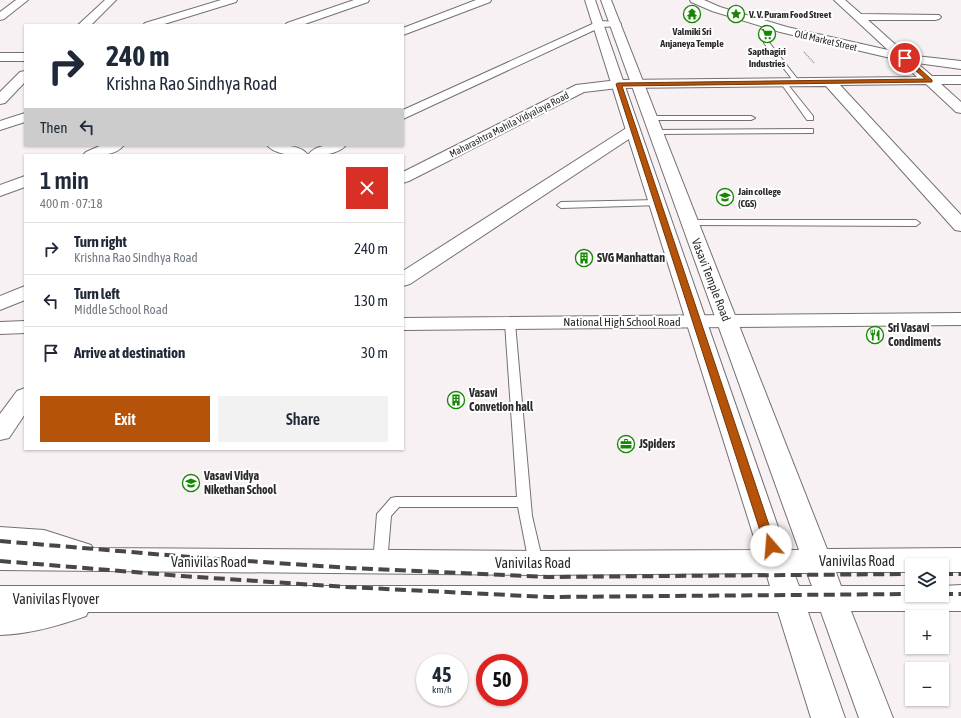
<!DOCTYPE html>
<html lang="en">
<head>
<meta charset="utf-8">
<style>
	:root { --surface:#fff; --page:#f2f2f3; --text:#1f2937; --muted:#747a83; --line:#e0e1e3; --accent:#b45309 }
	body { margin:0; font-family:"Asap Condensed",sans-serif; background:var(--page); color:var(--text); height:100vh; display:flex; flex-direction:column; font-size:15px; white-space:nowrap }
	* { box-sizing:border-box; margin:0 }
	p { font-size:13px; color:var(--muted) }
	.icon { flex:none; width:22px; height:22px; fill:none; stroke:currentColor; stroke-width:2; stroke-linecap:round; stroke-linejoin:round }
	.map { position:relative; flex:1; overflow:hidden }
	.panel { position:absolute; left:24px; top:154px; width:380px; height:296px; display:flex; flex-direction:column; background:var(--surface); border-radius:0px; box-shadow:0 1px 3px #0004 }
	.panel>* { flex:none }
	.guide { position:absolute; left:24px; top:24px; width:380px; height:122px; border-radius:0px; box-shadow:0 1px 3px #0004; background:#fff; color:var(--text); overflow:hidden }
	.buttons { position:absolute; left:905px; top:558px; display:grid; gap:8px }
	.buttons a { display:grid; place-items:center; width:44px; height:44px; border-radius:0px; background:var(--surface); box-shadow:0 1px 3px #0004; font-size:20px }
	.speed { position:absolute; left:416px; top:654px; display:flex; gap:8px; font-size:20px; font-weight:700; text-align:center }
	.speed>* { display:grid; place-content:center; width:52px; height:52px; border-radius:50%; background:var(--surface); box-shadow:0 1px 3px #0004; line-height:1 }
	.speed small { font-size:10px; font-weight:400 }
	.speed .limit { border:6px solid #d22; background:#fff; color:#111 }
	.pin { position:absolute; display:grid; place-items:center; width:34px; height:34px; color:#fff; margin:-17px; border:2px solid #fff; border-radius:50%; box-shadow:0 1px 4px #0007 }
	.me { position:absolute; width:44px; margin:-22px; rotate:342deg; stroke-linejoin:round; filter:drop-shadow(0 0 3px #0008) }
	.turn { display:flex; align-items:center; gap:14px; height:84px; padding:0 16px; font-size:18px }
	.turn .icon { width:52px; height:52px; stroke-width:2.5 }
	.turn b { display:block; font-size:28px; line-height:34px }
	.then { display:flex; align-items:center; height:38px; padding:0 16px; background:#0003; gap:8px; font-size:15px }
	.round { display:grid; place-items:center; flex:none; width:42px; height:42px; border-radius:0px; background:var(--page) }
	.overview { display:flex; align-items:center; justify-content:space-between; height:68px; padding:0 16px }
	h1 { font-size:24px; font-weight:600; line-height:30px }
	.button { display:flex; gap:8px; margin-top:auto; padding:8px 16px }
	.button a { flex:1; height:46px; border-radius:0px; background:var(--accent); color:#fff; font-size:16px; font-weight:600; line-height:46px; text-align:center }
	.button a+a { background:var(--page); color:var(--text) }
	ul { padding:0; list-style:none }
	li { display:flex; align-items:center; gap:12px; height:52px; padding:0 16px; border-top:1px solid var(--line) }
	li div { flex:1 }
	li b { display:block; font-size:15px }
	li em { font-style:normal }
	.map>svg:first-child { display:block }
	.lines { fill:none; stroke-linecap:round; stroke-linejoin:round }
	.service-casing { stroke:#767072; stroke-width:2 }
	.minor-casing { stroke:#767072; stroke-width:2 }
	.tertiary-casing { stroke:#767072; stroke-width:2 }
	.secondary-casing { stroke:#767072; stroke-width:2 }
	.path { stroke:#9a9596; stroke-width:1.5; stroke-dasharray:1 1; stroke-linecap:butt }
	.service { fill:#fff; fill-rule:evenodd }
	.minor { fill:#fff; fill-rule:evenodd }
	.tertiary { fill:#fff; fill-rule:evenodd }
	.secondary { fill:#fff; fill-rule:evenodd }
	.rail { stroke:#494646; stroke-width:4; stroke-dasharray:11 5.5; stroke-linecap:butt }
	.route { fill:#b45309; stroke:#753606 }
	.labels { text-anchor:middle; stroke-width:4; stroke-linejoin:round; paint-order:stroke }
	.far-poi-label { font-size:10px; font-weight:bold; fill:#2c2a2a; stroke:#fff; text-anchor:start }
	.far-street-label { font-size:10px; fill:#2c2a2a; stroke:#fff }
	.poi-label { font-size:12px; font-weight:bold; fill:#2c2a2a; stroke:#fff; text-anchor:start }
	.street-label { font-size:12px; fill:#2c2a2a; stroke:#fff }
	.near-street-label { font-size:14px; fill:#2c2a2a; stroke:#fff }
</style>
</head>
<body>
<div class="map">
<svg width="961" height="718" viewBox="0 0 961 718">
	<rect width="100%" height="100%" fill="#f8f1f3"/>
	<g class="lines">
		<g class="service-casing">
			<path id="service" d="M 764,41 L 768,41 L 799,81 L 799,83 L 795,83 L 764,43 Z
				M 781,81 L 785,81 L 813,116 L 813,120 L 807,120 L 780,82 Z
				M 647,116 L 751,116 L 755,118 L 751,120 L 647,120 Z
				M 810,129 L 813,129 L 813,133 L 655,134 L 651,132 L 655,130 Z
				M 658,200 L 661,201 L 662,203 L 661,205 L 561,208 L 557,205 L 561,202 Z
				M 690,220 L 916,220 L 920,223 L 916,226 L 687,225 L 686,223 Z
				M 510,320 L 515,323 L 532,516 L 543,563 L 541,567 L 536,569 L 531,567 L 529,563 L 518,507 L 399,507 L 391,516 L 387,563 L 385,567 L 380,569 L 375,567 L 373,563 L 377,514 L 391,498 L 396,497 L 517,497 L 505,323 Z"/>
		</g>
		<g class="minor-casing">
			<path id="minor" d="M 16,0 L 28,0 L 4,19 L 0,20 L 0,12 Z
				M 105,0 L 116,0 L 91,25 L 78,25 Z
				M 221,0 L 237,0 L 236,2 L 161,25 L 143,25 L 145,23 Z
				M 354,0 L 369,0 L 368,2 L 302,25 L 285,25 L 287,23 Z
				M 690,0 L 704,0 L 720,7 L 787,27 L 888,50 L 834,0 L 845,0 L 861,14 L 939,15 L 941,17 L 939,19 L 935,20 L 868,20 L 907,55 L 961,61 L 961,69 L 917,63 L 932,76 L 961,76 L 961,84 L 941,84 L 961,102 L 961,113 L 956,112 L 926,84 L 840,85 L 961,215 L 961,231 L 955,230 L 826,86 L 618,88 L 584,92 L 409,181 L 403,183 L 403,172 L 576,85 L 618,80 L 917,77 L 899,60 L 780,32 L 712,11 L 691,2 Z
				M 599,21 L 619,22 L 621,24 L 619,26 L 601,27 L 403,119 L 403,110 Z
				M 0,53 L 25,53 L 25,61 L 0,61 Z
				M 25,71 L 25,82 L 5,103 L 0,104 L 0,92 L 20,72 Z
				M 25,113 L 25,122 L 0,130 L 0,121 Z
				M 633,126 L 638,127 L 640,130 L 638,133 L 410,284 L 403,286 L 403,271 L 628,127 Z
				M 267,145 C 279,145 301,144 308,155 C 316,143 334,145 346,145 C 336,160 277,160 267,145 Z
				M 25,286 L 25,300 L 0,310 L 0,296 Z
				M 961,313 L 961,325 L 403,330 L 403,318 Z
				M 25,321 L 25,333 L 0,334 L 0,322 Z
				M 25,388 L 25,414 L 9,438 L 0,440 L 0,414 L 17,391 Z"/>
		</g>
		<g class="tertiary-casing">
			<path id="tertiary" d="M 476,0 L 491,0 L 490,2 L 403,35 L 403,28 Z
				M 102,145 L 124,145 C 115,157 96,155 83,155 L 86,152 Z
				M 25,176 L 25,187 L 0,196 L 0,185 Z"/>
		</g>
		<g class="secondary-casing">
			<path id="secondary" d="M 585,0 L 595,0 L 786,550 L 799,550 L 601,0 L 611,0 L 827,549 L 961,548 L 961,572 L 942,572 L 942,565 L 912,565 L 912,572 L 836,572 L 841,586 L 912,586 L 912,595 L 942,595 L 942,586 L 961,585 L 961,611 L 851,611 L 893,718 L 859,718 L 821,612 L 808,612 L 845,718 L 811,718 L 778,612 L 88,612 L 86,616 C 58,626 29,634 0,635 L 0,586 L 770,586 L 766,573 L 536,575 L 0,570 L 0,527 L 44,530 L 91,545 L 93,548 L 536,551 L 758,550 ZM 794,573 L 807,573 L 812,586 L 799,586 Z"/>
		</g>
		<path class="path" d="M 804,52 L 814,63"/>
		<use href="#service" class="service"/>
		<use href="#minor" class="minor"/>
		<use href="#tertiary" class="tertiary"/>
		<use href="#secondary" class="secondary"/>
		<path class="rail" d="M 0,541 L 190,557 L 350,568 L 547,577 L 912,574
			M 0,561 L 182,576 L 346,587 L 548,597 L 912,594
			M 942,574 L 961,574
			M 942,594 L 961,594"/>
	</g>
	<path class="route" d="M 904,57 L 907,57 L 932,80 L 932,82 L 622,86 L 776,546 L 775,549 L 771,550 L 767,549 L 765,546 L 616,84 L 618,83 L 925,79 L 904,60 Z"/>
	<defs>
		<g id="temple-ring" transform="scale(0.9)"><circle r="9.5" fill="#fff" stroke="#158702" stroke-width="1.5"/><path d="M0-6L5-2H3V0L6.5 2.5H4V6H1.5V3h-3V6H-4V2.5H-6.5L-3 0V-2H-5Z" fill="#158702"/></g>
		<g id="sight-ring" transform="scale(0.9)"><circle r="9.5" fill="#fff" stroke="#158702" stroke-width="1.5"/><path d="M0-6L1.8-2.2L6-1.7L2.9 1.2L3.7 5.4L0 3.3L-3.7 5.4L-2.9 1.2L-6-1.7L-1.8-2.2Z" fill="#158702"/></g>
		<g id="supermarket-ring" transform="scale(0.9)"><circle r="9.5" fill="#fff" stroke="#158702" stroke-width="1.5"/><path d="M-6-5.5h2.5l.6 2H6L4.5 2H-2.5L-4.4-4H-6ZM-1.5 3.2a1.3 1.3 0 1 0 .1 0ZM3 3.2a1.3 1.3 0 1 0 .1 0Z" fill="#158702"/></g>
		<g id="university-ring" transform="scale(0.9)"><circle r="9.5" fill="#fff" stroke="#158702" stroke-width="1.5"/><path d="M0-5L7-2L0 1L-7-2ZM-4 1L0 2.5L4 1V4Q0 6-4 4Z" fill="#158702"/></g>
		<g id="building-ring" transform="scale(0.9)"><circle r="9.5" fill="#fff" stroke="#158702" stroke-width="1.5"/><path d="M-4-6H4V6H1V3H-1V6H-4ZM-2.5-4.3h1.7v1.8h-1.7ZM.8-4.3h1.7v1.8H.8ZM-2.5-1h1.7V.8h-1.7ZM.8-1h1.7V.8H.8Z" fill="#158702"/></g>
		<g id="restaurant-ring" transform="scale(0.9)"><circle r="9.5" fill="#fff" stroke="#158702" stroke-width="1.5"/><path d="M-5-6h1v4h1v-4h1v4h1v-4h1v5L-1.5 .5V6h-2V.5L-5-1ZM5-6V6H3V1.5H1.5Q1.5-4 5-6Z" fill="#158702"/></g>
		<g id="office-ring" transform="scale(0.9)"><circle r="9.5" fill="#fff" stroke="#158702" stroke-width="1.5"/><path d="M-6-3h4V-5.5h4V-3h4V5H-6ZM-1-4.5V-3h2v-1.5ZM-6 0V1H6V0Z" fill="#158702"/></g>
		<g id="school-ring" transform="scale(0.9)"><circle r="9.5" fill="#fff" stroke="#158702" stroke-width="1.5"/><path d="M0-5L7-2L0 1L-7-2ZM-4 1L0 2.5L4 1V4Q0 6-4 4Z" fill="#158702"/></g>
	</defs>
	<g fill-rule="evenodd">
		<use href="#temple-ring" x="692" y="14"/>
		<use href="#sight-ring" x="736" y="14"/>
		<use href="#supermarket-ring" x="767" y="34"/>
		<use href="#university-ring" x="725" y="197"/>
		<use href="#building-ring" x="584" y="258"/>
		<use href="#restaurant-ring" x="875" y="335"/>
		<use href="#building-ring" x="456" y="400"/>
		<use href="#office-ring" x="626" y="444"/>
		<use href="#school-ring" x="191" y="483"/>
	</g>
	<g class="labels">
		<g class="far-poi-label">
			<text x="749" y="18">V. V. Puram Food Street</text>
			<text x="692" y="35" text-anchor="middle">Valmiki Sri<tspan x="692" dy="12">Anjaneya Temple</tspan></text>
			<text x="767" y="55" text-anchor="middle">Sapthagiri<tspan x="767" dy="12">Industries</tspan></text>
			<text x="738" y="195">Jain college<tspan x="738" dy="12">(CGS)</tspan></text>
		</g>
		<g class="far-street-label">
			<text transform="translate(826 40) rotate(13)" y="4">Old Market Street</text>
			<text transform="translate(509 124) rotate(-27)" y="4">Maharashtra Mahila Vidyalaya Road</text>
		</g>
		<g class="poi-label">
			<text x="597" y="262">SVG Manhattan</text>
			<text x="888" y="332">Sri Vasavi<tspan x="888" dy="14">Condiments</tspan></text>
			<text x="469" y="397">Vasavi<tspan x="469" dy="14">Convetion hall</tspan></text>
			<text x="639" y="448">JSpiders</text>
			<text x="204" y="480">Vasavi Vidya<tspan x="204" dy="14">Nikethan School</tspan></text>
		</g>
		<g class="street-label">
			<text transform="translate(711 280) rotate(69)" y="4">Vasavi Temple Road</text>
			<text x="622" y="326">National High School Road</text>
		</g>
		<g class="near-street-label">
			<text x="857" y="566">Vanivilas Road</text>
			<text x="209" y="567">Vanivilas Road</text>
			<text x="533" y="568">Vanivilas Road</text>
			<text x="56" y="604">Vanivilas Flyover</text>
		</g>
	</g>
</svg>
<div class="buttons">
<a><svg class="icon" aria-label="layers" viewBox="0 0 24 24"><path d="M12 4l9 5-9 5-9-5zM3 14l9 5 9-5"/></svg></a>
<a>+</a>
<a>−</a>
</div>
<div class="speed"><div>45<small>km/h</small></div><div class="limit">50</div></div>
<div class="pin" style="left:905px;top:58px;background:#d93025"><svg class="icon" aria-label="arrive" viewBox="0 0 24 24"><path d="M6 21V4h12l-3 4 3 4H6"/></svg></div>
<svg class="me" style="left:771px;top:546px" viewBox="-20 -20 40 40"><circle r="19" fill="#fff"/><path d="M0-13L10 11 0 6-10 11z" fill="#b45309"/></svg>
<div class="guide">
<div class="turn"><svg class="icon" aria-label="right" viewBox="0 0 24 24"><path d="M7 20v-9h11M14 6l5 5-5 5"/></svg><div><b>240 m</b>Krishna Rao Sindhya Road</div></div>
<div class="then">Then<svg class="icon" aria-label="left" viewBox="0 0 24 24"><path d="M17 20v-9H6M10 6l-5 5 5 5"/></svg></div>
</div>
<section class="panel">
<div class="overview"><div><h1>1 min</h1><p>400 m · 07:18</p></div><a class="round" style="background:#d93025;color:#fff"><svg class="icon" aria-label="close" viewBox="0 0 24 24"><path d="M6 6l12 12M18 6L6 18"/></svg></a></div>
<ul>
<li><svg class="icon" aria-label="right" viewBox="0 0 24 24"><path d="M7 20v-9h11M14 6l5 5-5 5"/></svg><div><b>Turn right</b><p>Krishna Rao Sindhya Road</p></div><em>240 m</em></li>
<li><svg class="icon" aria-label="left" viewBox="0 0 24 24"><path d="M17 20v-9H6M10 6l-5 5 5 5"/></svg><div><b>Turn left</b><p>Middle School Road</p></div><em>130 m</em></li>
<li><svg class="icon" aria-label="arrive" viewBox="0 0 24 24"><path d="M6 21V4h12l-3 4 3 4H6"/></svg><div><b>Arrive at destination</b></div><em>30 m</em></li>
</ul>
<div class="button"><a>Exit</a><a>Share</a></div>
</section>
</div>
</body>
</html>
